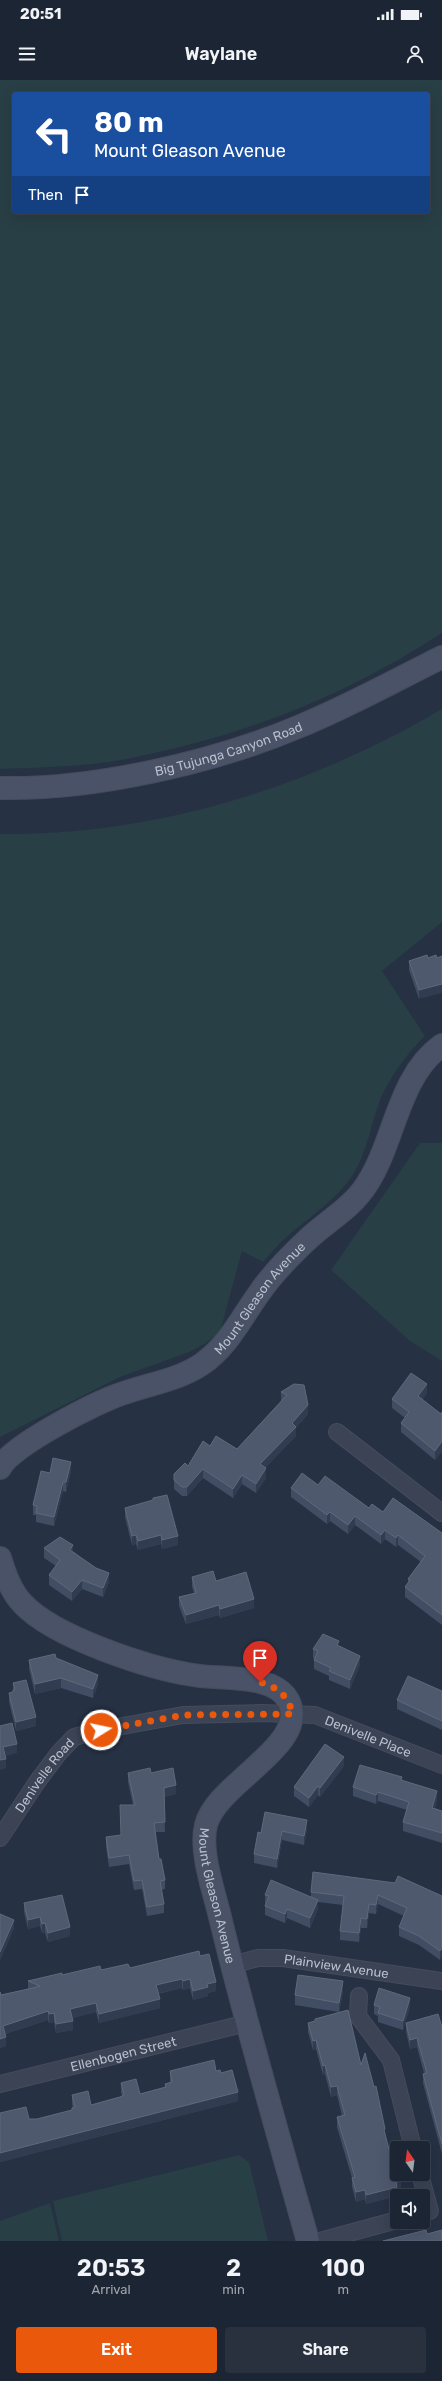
<!DOCTYPE html>
<html lang="en">
<head>
<meta charset="utf-8">
<style>
	:root { --surface:#1c2533; --page:#29313f; --text:#f1f3f6; --muted:#a0a5ac; --line:#3a424e; --accent:#ea580c }
	body { margin:0; font-family:Rubik,sans-serif; background:var(--page); color:var(--text); height:100vh; display:flex; flex-direction:column; font-size:15px; white-space:nowrap }
	* { box-sizing:border-box; margin:0 }
	p { font-size:13px; color:var(--muted) }
	.icon { flex:none; width:22px; height:22px; fill:none; stroke:currentColor; stroke-width:2; stroke-linecap:round; stroke-linejoin:round }
	.map { position:relative; height:2161px; overflow:hidden }
	.details { display:flex; flex-direction:column; background:var(--surface); flex:1 }
	.details>* { flex:none }
	.banner { position:absolute; left:12px; top:12px; width:418px; height:122px; border-radius:4px; box-shadow:0 4px 16px #0002,0 0 0 1px var(--line); background:#1a4fa0; color:#fff; overflow:hidden }
	.needle { width:26px; rotate:346deg }
	.tools { position:absolute; left:390px; top:2061px; display:grid; gap:8px }
	.tools a { display:grid; place-items:center; width:40px; height:40px; border-radius:4px; background:var(--surface); box-shadow:0 4px 16px #0002,0 0 0 1px var(--line); font-size:20px }
	.pin { position:absolute; display:grid; place-items:center; width:34px; height:34px; color:#fff; margin:-41px -17px; border-radius:50% 50% 50% 0; rotate:-45deg; box-shadow:0 0 4px #0007 }
	.pin .icon { rotate:45deg }
	.me { position:absolute; width:44px; margin:-22px; rotate:80deg; stroke-linejoin:round; filter:drop-shadow(0 0 3px #0008) }
	.turn { display:flex; align-items:center; gap:14px; height:84px; padding:0 16px; font-size:18px }
	.turn .icon { width:52px; height:52px; stroke-width:2.5 }
	.turn b { display:block; font-size:28px; line-height:34px }
	.then { display:flex; align-items:center; height:38px; padding:0 16px; background:#0003; gap:8px; font-size:15px }
	.eta { display:flex; justify-content:space-evenly; align-items:center; height:68px; text-align:center }
	.eta b { font-size:24px; font-weight:600; line-height:28px }
	.action { display:flex; gap:8px; margin-top:auto; padding:8px 16px }
	.action a { flex:1; height:46px; border-radius:4px; background:var(--accent); color:#fff; font-size:16px; font-weight:600; line-height:46px; text-align:center }
	.action a+a { background:var(--page); color:var(--text) }
	.status { display:flex; justify-content:space-between; align-items:center; height:28px; padding:0 20px; background:var(--surface); direction:ltr }
	.status svg { height:11px; fill:currentColor }
	header { display:flex; justify-content:space-between; align-items:center; height:52px; padding:0 16px; background:var(--surface); font-size:18px; font-weight:600 }
	.map>svg:first-child { display:block }
	.green { fill:#283f45; fill-rule:evenodd }
	.lines { fill:none; stroke-linecap:round; stroke-linejoin:round }
	.street-casing { stroke:#444c5d; stroke-width:18 }
	.secondary-casing { stroke:#444c5d; stroke-width:24 }
	.street { stroke:#3b4354; stroke-width:16 }
	.secondary { stroke:#495267; stroke-width:22 }
	.wall { fill:#414d62 }
	.shaded-wall { fill:#313c51 }
	.building { fill:#4e596e; stroke:#5e697c }
	.route { stroke:#ea580c; stroke-width:7; stroke-dasharray:0 12.6 }
	.labels { text-anchor:middle; stroke-width:4; stroke-linejoin:round; paint-order:stroke }
	.street-label { font-size:13px; fill:#b8bfcd; stroke:#1f2839 }
</style>
</head>
<body>
<div class="status"><b>20:51</b><svg viewBox="0 0 49 12"><path d="M0 12V9h3v3zM5 12V6h3v6zM10 12V3h3v9zM15 12V0h3v12zM26 1h20v11H26zM47 4h2v5h-2z"/></svg></div>
<header><svg class="icon" aria-label="menu" viewBox="0 0 24 24"><path d="M4 6h16M4 12h16M4 18h16"/></svg>Waylane<svg class="icon" aria-label="person" viewBox="0 0 24 24"><circle cx="12" cy="8" r="4"/><path d="M4 21q1-7 8-7t8 7"/></svg></header>
<div class="map">
<svg width="442" height="2161" viewBox="0 0 442 2161">
	<rect width="100%" height="100%" fill="#263144"/>
	<path class="green" d="M 0,0 L 442,0 L 442,553 C 345,616 249,654 136,677 C 91,687 45,687 0,689 ZM 14,14 L 428,14 L 428,132 L 14,132 Z
		M 442,629 L 442,842 L 382,891 L 425,956 C 406,975 389,997 379,1023 C 370,1048 367,1073 352,1096 C 335,1121 312,1135 290,1154 C 280,1162 271,1173 263,1182 L 242,1171 L 220,1252 L 206,1263 L 189,1272 L 120,1297 L 0,1357 L 0,754 C 156,756 309,707 442,629 Z
		M 420,1063 L 442,1063 L 442,1281 L 410,1261 L 331,1190 Z
		M 239,2075 L 249,2082 L 268,2161 L 62,2161 L 53,2121 Z
		M 50,2123 L 59,2161 L 0,2161 L 0,2141 Z"/>
	<g class="lines">
		<g class="street-casing">
			<g id="street">
				<path d="M 337,1352 L 442,1433"/>
				<path id="s1" d="M 0,1758 L 37,1702 L 58,1674 L 74,1657 L 101,1650 L 183,1635 L 262,1633 L 315,1635 L 442,1685"/>
				<path id="s2" d="M 232,1885 L 258,1878 L 283,1878 L 442,1901"/>
				<path d="M 359,1916 L 358,1936 L 391,1980 L 413,2068"/>
				<path id="s3" d="M 0,2004 L 247,1943"/>
				<path d="M 420,2094 L 430,2131"/>
				<path d="M 320,2161 L 397,2140"/>
			</g>
		</g>
		<g class="secondary-casing">
			<g id="secondary">
				<path id="s4" d="M 0,708 C 93,710 212,683 298,647 C 347,627 394,601 442,577"/>
				<path id="s5" d="M 0,1388 C 10,1366 97,1322 121,1314 C 148,1304 179,1300 202,1284 C 229,1265 241,1238 260,1212 C 273,1193 290,1176 307,1160 C 327,1141 352,1128 367,1104 C 395,1061 398,996 442,965"/>
				<path id="s6" d="M 0,1478 C 5,1494 11,1512 23,1524 C 54,1557 148,1588 193,1595 C 220,1600 273,1593 288,1620 C 312,1664 216,1703 206,1745 C 199,1772 215,1814 221,1841 C 247,1948 278,2055 308,2161"/>
			</g>
		</g>
		<use href="#street" class="street"/>
		<use href="#secondary" class="secondary"/>
	</g>
	<path class="wall" d="M 428,878 L 437,878 L 419,919 L 409,890 L 409,881 Z
		M 294,1304 L 308,1334 L 296,1348 L 296,1356 L 265,1388 L 266,1398 L 256,1413 L 242,1404 L 233,1418 L 203,1398 L 187,1416 L 182,1416 L 174,1409 L 174,1394 L 188,1386 L 237,1369 L 281,1321 L 281,1312 Z
		M 427,1313 L 422,1320 L 441,1334 L 442,1332 L 442,1371 L 435,1380 L 401,1352 L 401,1343 L 405,1338 L 392,1328 L 392,1319 Z
		M 71,1391 L 66,1412 L 63,1411 L 54,1446 L 36,1442 L 36,1435 L 33,1435 L 33,1425 L 50,1393 Z
		M 318,1405 L 369,1428 L 383,1432 L 442,1453 L 442,1545 L 405,1517 L 405,1507 L 408,1503 L 408,1499 L 421,1482 L 398,1465 L 396,1467 L 385,1459 L 381,1464 L 355,1445 L 348,1454 L 330,1441 L 327,1444 L 291,1417 L 291,1408 Z
		M 153,1418 L 178,1465 L 162,1469 L 161,1464 L 138,1470 L 136,1464 L 132,1465 L 125,1437 L 125,1428 L 153,1421 Z
		M 44,1468 L 73,1471 L 109,1502 L 103,1517 L 82,1509 L 72,1521 L 49,1505 L 49,1495 L 56,1486 L 44,1478 Z
		M 192,1497 L 216,1501 L 254,1528 L 220,1538 L 219,1535 L 186,1544 L 179,1526 L 179,1517 L 194,1513 L 192,1507 Z
		M 339,1566 L 360,1585 L 350,1609 L 329,1600 L 329,1596 L 314,1589 L 314,1578 L 313,1578 L 313,1569 Z
		M 56,1578 L 98,1604 L 93,1618 L 61,1608 L 35,1614 L 29,1589 L 29,1580 Z
		M 13,1603 L 36,1646 L 16,1651 L 9,1622 L 9,1613 L 13,1612 Z
		M 442,1611 L 442,1650 L 397,1629 L 397,1620 Z
		M 344,1686 L 320,1717 L 318,1715 L 309,1727 L 294,1716 L 294,1707 Z
		M 128,1693 L 151,1693 L 176,1714 L 164,1717 L 165,1752 L 155,1752 L 159,1779 L 165,1800 L 165,1809 L 161,1810 L 164,1824 L 164,1833 L 147,1836 L 142,1809 L 134,1810 L 129,1784 L 109,1787 L 106,1766 L 106,1757 L 121,1755 L 133,1725 L 128,1702 Z
		M 402,1700 L 437,1720 L 435,1728 L 442,1731 L 442,1763 L 403,1751 L 403,1742 L 407,1730 L 378,1721 L 376,1724 L 353,1716 L 353,1707 Z
		M 265,1732 L 307,1749 L 304,1765 L 282,1760 L 277,1788 L 254,1783 L 254,1774 L 261,1753 Z
		M 311,1812 L 442,1816 L 440,1880 L 419,1865 L 399,1856 L 399,1847 L 404,1836 L 378,1824 L 376,1834 L 369,1833 L 367,1848 L 361,1848 L 359,1862 L 340,1860 L 340,1851 L 343,1825 L 318,1822 L 318,1829 L 310,1848 L 287,1838 L 285,1843 L 265,1835 L 265,1815 L 311,1817 Z
		M 24,1823 L 70,1856 L 48,1862 L 45,1853 L 42,1853 L 40,1846 L 28,1849 L 24,1832 Z
		M 200,1876 L 216,1911 L 208,1913 L 208,1916 L 193,1920 L 190,1908 L 183,1910 L 182,1908 L 158,1914 L 160,1928 L 99,1943 L 96,1932 L 72,1938 L 73,1950 L 56,1953 L 54,1942 L 49,1943 L 48,1940 L 5,1954 L 6,1966 L 0,1968 L 0,1912 L 1,1915 L 28,1909 L 28,1901 L 101,1890 L 130,1888 Z
		M 343,1911 L 339,1932 L 295,1925 L 295,1915 Z
		M 374,1925 L 410,1927 L 403,1950 L 378,1942 L 378,1936 L 374,1934 Z
		M 315,1939 L 361,1985 L 385,2056 L 401,2110 L 397,2111 L 397,2116 L 366,2124 L 365,2119 L 356,2122 L 352,2107 L 352,2098 L 337,2047 L 337,2037 L 342,2036 L 337,2015 L 331,2017 L 325,1994 L 323,1995 L 316,1969 L 313,1970 L 308,1952 L 308,1943 L 315,1942 Z
		M 406,1943 L 442,1947 L 442,2074 L 423,2003 L 423,1994 L 424,1993 L 417,1967 L 410,1969 L 406,1952 Z
		M 170,1991 L 216,1991 L 221,1993 L 238,2021 L 0,2082 L 0,2033 L 29,2039 L 37,2039 L 72,2030 L 72,2028 L 73,2027 L 72,2025 L 72,2015 L 91,2025 L 120,2017 L 122,2016 L 121,2013 L 121,2003 L 140,2014 L 165,2007 L 165,2004 L 170,2003 Z"/>
	<path class="shaded-wall" d="M 442,904 L 442,913 L 419,919 L 419,910 Z
		M 427,1304 L 427,1313 L 418,1325 L 418,1316 Z
		M 308,1325 L 308,1334 L 296,1348 L 296,1356 L 260,1393 L 260,1384 L 292,1343 Z
		M 442,1361 L 442,1371 L 435,1380 L 435,1371 Z
		M 71,1382 L 71,1391 L 66,1412 L 66,1402 Z
		M 266,1388 L 266,1398 L 256,1413 L 256,1404 Z
		M 203,1389 L 203,1398 L 187,1416 L 187,1407 Z
		M 242,1395 L 242,1404 L 233,1418 L 233,1409 Z
		M 63,1402 L 63,1411 L 54,1446 L 54,1437 Z
		M 330,1432 L 330,1441 L 327,1444 L 327,1435 Z
		M 355,1436 L 355,1445 L 348,1454 L 348,1445 Z
		M 385,1450 L 385,1459 L 381,1464 L 381,1455 Z
		M 136,1455 L 136,1464 L 132,1465 L 132,1456 Z
		M 161,1455 L 161,1464 L 138,1470 L 138,1461 Z
		M 398,1455 L 398,1465 L 396,1467 L 396,1458 Z
		M 178,1456 L 178,1465 L 162,1469 L 162,1460 Z
		M 73,1465 L 73,1475 L 70,1470 Z
		M 109,1493 L 109,1502 L 103,1517 L 103,1508 Z
		M 82,1500 L 82,1509 L 72,1521 L 72,1512 Z
		M 254,1519 L 254,1528 L 220,1538 L 220,1529 Z
		M 219,1525 L 219,1535 L 186,1544 L 186,1535 Z
		M 360,1576 L 360,1585 L 350,1609 L 350,1600 Z
		M 98,1595 L 98,1604 L 93,1618 L 93,1609 Z
		M 61,1598 L 61,1608 L 35,1614 L 35,1604 Z
		M 36,1637 L 36,1646 L 16,1651 L 16,1642 Z
		M 17,1664 L 17,1673 L 3,1677 L 3,1667 Z
		M 344,1677 L 344,1686 L 320,1717 L 320,1708 Z
		M 6,1679 L 6,1688 L 0,1690 L 0,1680 Z
		M 176,1705 L 176,1714 L 164,1717 L 164,1708 Z
		M 318,1706 L 318,1715 L 309,1727 L 309,1718 Z
		M 437,1711 L 437,1720 L 432,1737 L 432,1728 Z
		M 378,1712 L 378,1721 L 376,1724 L 376,1715 Z
		M 307,1740 L 307,1749 L 304,1765 L 304,1756 Z
		M 282,1751 L 282,1760 L 277,1788 L 277,1779 Z
		M 378,1815 L 378,1824 L 376,1834 L 376,1825 Z
		M 318,1820 L 318,1829 L 310,1848 L 310,1838 Z
		M 369,1824 L 369,1833 L 367,1848 L 367,1839 Z
		M 287,1829 L 287,1838 L 285,1843 L 285,1834 Z
		M 40,1837 L 40,1846 L 28,1849 L 28,1840 Z
		M 361,1838 L 361,1848 L 359,1862 L 359,1853 Z
		M 14,1840 L 14,1849 L 0,1881 L 0,1872 Z
		M 45,1843 L 45,1853 L 42,1853 L 42,1844 Z
		M 70,1847 L 70,1856 L 48,1862 L 48,1853 Z
		M 442,1868 L 442,1877 L 440,1880 L 440,1871 Z
		M 182,1899 L 182,1908 L 156,1914 L 156,1905 Z
		M 190,1899 L 190,1908 L 183,1910 L 183,1901 Z
		M 343,1901 L 343,1911 L 339,1932 L 339,1923 Z
		M 216,1902 L 216,1911 L 208,1913 L 208,1916 L 193,1920 L 193,1911 L 207,1904 Z
		M 410,1918 L 410,1927 L 403,1950 L 403,1941 Z
		M 160,1919 L 160,1928 L 99,1943 L 99,1934 Z
		M 96,1923 L 96,1932 L 70,1939 L 70,1929 Z
		M 48,1931 L 48,1940 L 3,1955 L 3,1946 Z
		M 54,1933 L 54,1942 L 49,1943 L 49,1934 Z
		M 73,1941 L 73,1950 L 56,1953 L 56,1944 Z
		M 6,1957 L 6,1966 L 0,1968 L 0,1959 Z
		M 417,1958 L 417,1967 L 410,1969 L 410,1960 Z
		M 316,1960 L 316,1969 L 313,1970 L 313,1961 Z
		M 325,1985 L 325,1994 L 323,1995 L 323,1986 Z
		M 337,2006 L 337,2015 L 331,2017 L 331,2007 Z
		M 238,2012 L 238,2021 L 0,2082 L 0,2073 Z
		M 401,2101 L 401,2110 L 397,2111 L 397,2116 L 366,2124 L 366,2115 L 396,2102 Z
		M 365,2110 L 365,2119 L 356,2122 L 356,2112 Z"/>
	<path class="building" d="M 427,875 L 428,878 L 436,875 L 437,878 L 442,876 L 442,904 L 419,910 L 409,881 Z
		M 411,1293 L 427,1304 L 418,1316 L 441,1334 L 442,1332 L 442,1361 L 435,1371 L 401,1343 L 409,1332 L 392,1319 Z
		M 294,1304 L 304,1305 L 308,1325 L 292,1343 L 296,1347 L 260,1384 L 266,1388 L 256,1404 L 242,1395 L 233,1409 L 203,1389 L 187,1407 L 182,1407 L 174,1400 L 174,1394 L 185,1383 L 188,1386 L 203,1361 L 210,1366 L 216,1356 L 237,1369 L 287,1315 L 281,1312 Z
		M 53,1378 L 71,1382 L 66,1402 L 63,1402 L 54,1437 L 36,1433 L 37,1426 L 33,1425 L 41,1391 L 50,1393 Z
		M 302,1393 L 318,1405 L 325,1396 L 369,1428 L 372,1424 L 383,1432 L 393,1418 L 442,1453 L 442,1535 L 405,1507 L 410,1500 L 408,1499 L 425,1476 L 398,1455 L 396,1458 L 385,1450 L 381,1455 L 355,1436 L 348,1445 L 330,1432 L 327,1435 L 291,1408 Z
		M 167,1415 L 178,1456 L 162,1460 L 161,1455 L 138,1461 L 136,1455 L 132,1456 L 125,1428 L 153,1420 L 153,1418 Z
		M 60,1457 L 73,1465 L 70,1470 L 96,1488 L 109,1493 L 103,1508 L 82,1500 L 72,1512 L 49,1495 L 60,1480 L 44,1468 Z
		M 213,1491 L 216,1501 L 246,1492 L 254,1519 L 220,1529 L 219,1525 L 186,1535 L 179,1517 L 196,1513 L 192,1497 Z
		M 323,1554 L 339,1561 L 337,1565 L 360,1576 L 350,1600 L 329,1591 L 331,1588 L 314,1580 L 318,1571 L 313,1569 Z
		M 55,1574 L 56,1578 L 98,1595 L 93,1609 L 61,1598 L 35,1604 L 29,1580 Z
		M 408,1596 L 442,1611 L 442,1641 L 397,1620 Z
		M 26,1600 L 36,1637 L 16,1642 L 9,1613 L 13,1612 L 13,1610 L 15,1609 L 13,1603 Z
		M 12,1643 L 17,1664 L 3,1667 L 6,1679 L 0,1680 L 0,1646 Z
		M 325,1664 L 344,1677 L 320,1708 L 318,1706 L 309,1718 L 294,1707 Z
		M 360,1685 L 402,1697 L 401,1700 L 437,1711 L 432,1728 L 442,1731 L 442,1753 L 403,1742 L 409,1722 L 378,1712 L 376,1715 L 353,1707 Z
		M 150,1688 L 151,1693 L 173,1688 L 176,1705 L 164,1708 L 165,1742 L 154,1743 L 159,1779 L 161,1779 L 165,1800 L 160,1801 L 164,1824 L 147,1827 L 142,1800 L 134,1801 L 129,1775 L 109,1778 L 106,1757 L 121,1755 L 120,1725 L 135,1725 L 128,1693 Z
		M 265,1732 L 307,1740 L 304,1756 L 282,1751 L 277,1779 L 254,1774 L 258,1752 L 261,1753 Z
		M 313,1792 L 395,1803 L 398,1796 L 442,1816 L 442,1868 L 440,1871 L 419,1856 L 399,1847 L 407,1828 L 378,1815 L 376,1825 L 369,1824 L 367,1839 L 361,1838 L 359,1853 L 340,1851 L 344,1816 L 311,1812 Z
		M 271,1800 L 318,1820 L 310,1838 L 287,1829 L 285,1834 L 265,1826 L 269,1816 L 265,1815 Z
		M 62,1815 L 70,1847 L 48,1853 L 45,1843 L 42,1844 L 40,1837 L 28,1840 L 24,1823 Z
		M 0,1834 L 14,1840 L 0,1872 Z
		M 199,1871 L 200,1876 L 209,1874 L 216,1902 L 207,1904 L 208,1907 L 193,1911 L 190,1899 L 183,1901 L 182,1899 L 156,1905 L 160,1919 L 99,1934 L 96,1923 L 70,1929 L 73,1941 L 56,1944 L 54,1933 L 49,1934 L 48,1931 L 3,1946 L 6,1957 L 0,1959 L 0,1912 L 1,1915 L 33,1908 L 40,1906 L 28,1901 L 62,1893 L 62,1895 L 100,1886 L 101,1890 L 128,1884 L 130,1888 Z
		M 298,1895 L 343,1901 L 339,1923 L 295,1915 Z
		M 379,1908 L 410,1918 L 403,1941 L 378,1933 L 380,1927 L 374,1925 Z
		M 348,1930 L 361,1985 L 365,1973 L 374,2007 L 376,2006 L 385,2049 L 384,2050 L 393,2085 L 397,2084 L 397,2094 L 399,2094 L 401,2101 L 396,2102 L 397,2107 L 366,2115 L 365,2110 L 356,2112 L 352,2098 L 355,2097 L 337,2037 L 345,2035 L 337,2006 L 331,2007 L 325,1985 L 323,1986 L 316,1960 L 313,1961 L 308,1943 L 315,1941 L 315,1939 Z
		M 438,1934 L 442,1947 L 442,2064 L 423,1994 L 427,1993 L 417,1958 L 410,1960 L 406,1943 Z
		M 214,1980 L 216,1991 L 220,1990 L 221,1993 L 232,1990 L 238,2012 L 0,2073 L 0,2033 L 26,2027 L 29,2039 L 37,2039 L 72,2030 L 72,2028 L 75,2027 L 72,2015 L 88,2011 L 91,2025 L 120,2017 L 124,2015 L 121,2003 L 136,1999 L 140,2014 L 166,2007 L 165,2004 L 172,2002 L 170,1991 Z
		M 426,2150 L 427,2154 L 442,2150 L 442,2161 L 383,2161 Z"/>
	<g class="lines">
		<path class="route" d="M 101,1650 L 184,1635 L 293,1634 C 287,1615 279,1608 260,1602"/>
	</g>
	<g class="labels">
		<g class="street-label">
			<text dy="5" stroke="none"><textPath href="#s4" startOffset="233">Big Tujunga Canyon Road</textPath></text>
			<text dy="5" stroke="none"><textPath href="#s5" startOffset="318">Mount Gleason Avenue</textPath></text>
			<text dy="5" stroke="none"><textPath href="#s1" startOffset="426">Denivelle Place</textPath></text>
			<text dy="5" stroke="none"><textPath href="#s1" startOffset="77">Denivelle Road</textPath></text>
			<text dy="5" stroke="none"><textPath href="#s6" startOffset="570">Mount Gleason Avenue</textPath></text>
			<text dy="5" stroke="none"><textPath href="#s2" startOffset="106">Plainview Avenue</textPath></text>
			<text dy="5" stroke="none"><textPath href="#s3" startOffset="127">Ellenbogen Street</textPath></text>
		</g>
	</g>
</svg>
<div class="tools">
<a><svg class="needle" viewBox="-14 -14 28 28"><path d="M0-13l5 13h-10z" fill="#e53935"/><path d="M0 13l5-13h-10z" fill="#a0a5ac"/></svg></a>
<a><svg class="icon" aria-label="sound" viewBox="0 0 24 24"><path d="M4 9h4l5-4v14l-5-4H4zM17 9q2 3 0 6"/></svg></a>
</div>
<div class="pin" style="left:260px;top:1602px;background:#d93025"><svg class="icon" aria-label="arrive" viewBox="0 0 24 24"><path d="M6 21V4h12l-3 4 3 4H6"/></svg></div>
<svg class="me" style="left:101px;top:1650px" viewBox="-20 -20 40 40"><circle r="17" fill="#ea580c" stroke="#fff" stroke-width="3"/><path d="M0-11L8 9 0 5-8 9z" fill="#fff"/></svg>
<div class="banner">
<div class="turn"><svg class="icon" aria-label="left" viewBox="0 0 24 24"><path d="M17 20v-9H6M10 6l-5 5 5 5"/></svg><div><b>80 m</b>Mount Gleason Avenue</div></div>
<div class="then">Then<svg class="icon" aria-label="arrive" viewBox="0 0 24 24"><path d="M6 21V4h12l-3 4 3 4H6"/></svg></div>
</div>
</div>
<section class="details">
<div class="eta">
<div><b>20:53</b><p>Arrival</p></div>
<div><b>2</b><p>min</p></div>
<div><b>100</b><p>m</p></div>
</div>
<div class="action"><a>Exit</a><a>Share</a></div>
</section>
</body>
</html>
